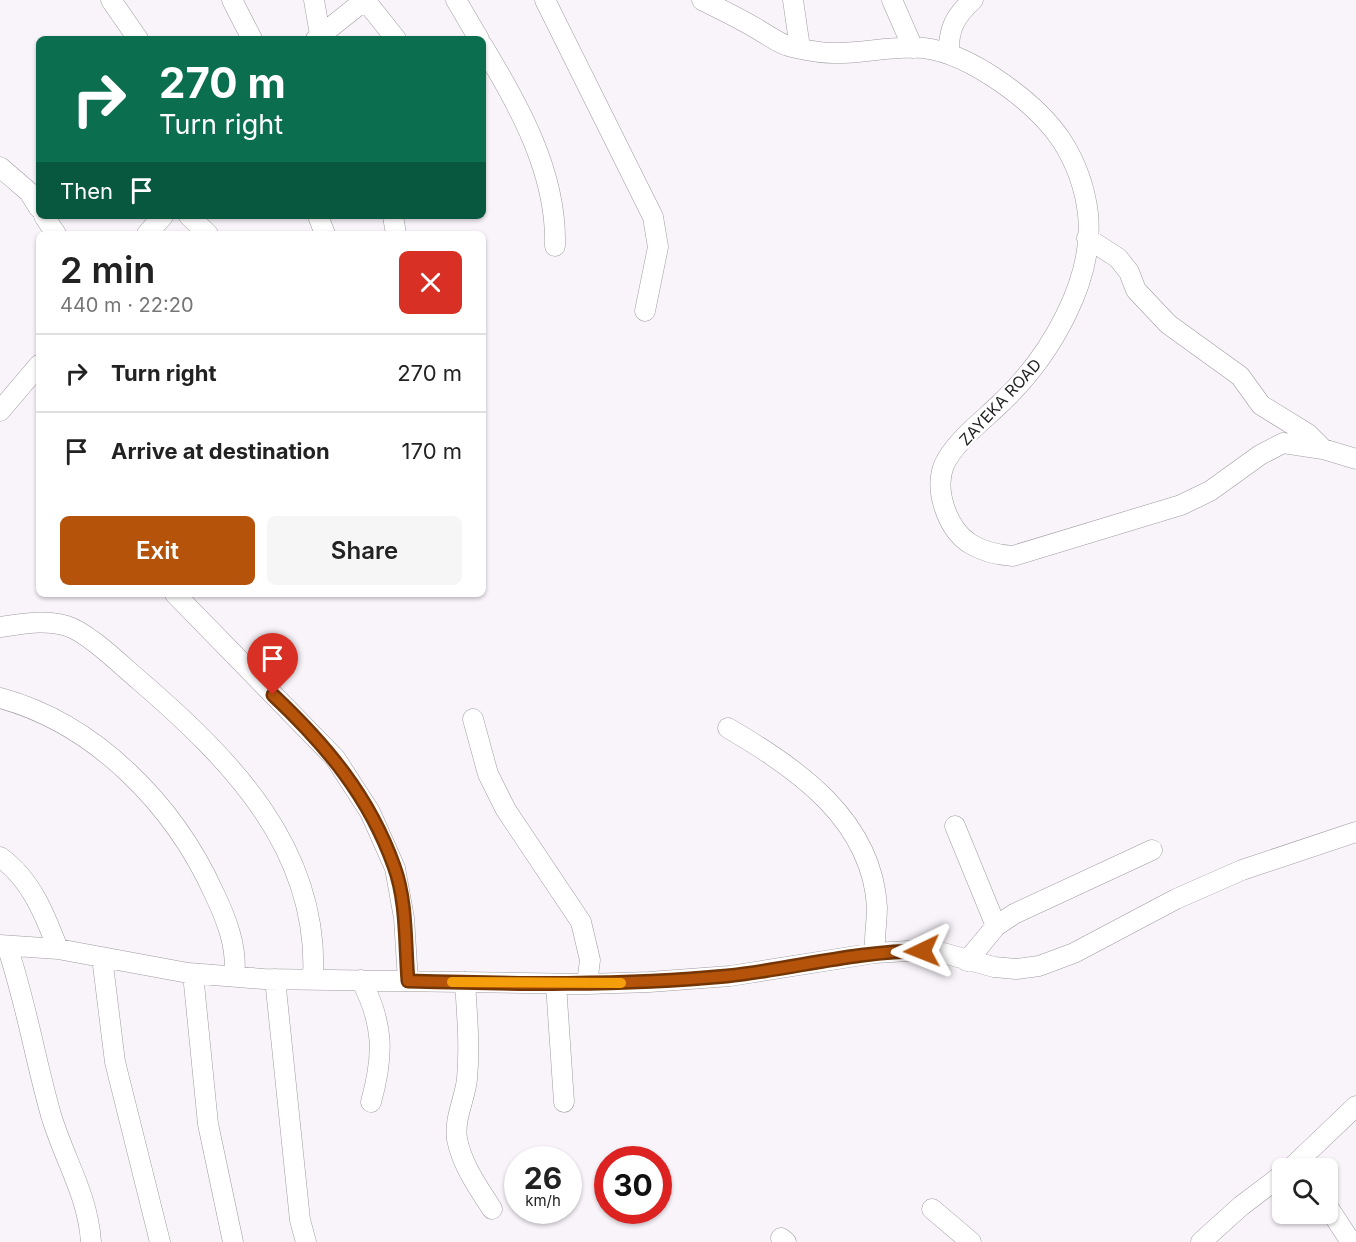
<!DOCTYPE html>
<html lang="en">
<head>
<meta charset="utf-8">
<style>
	:root { --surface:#fff; --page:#f6f6f6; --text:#222; --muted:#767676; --line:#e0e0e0; --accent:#b45309 }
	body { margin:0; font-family:Inter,sans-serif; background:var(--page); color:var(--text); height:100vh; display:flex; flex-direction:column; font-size:22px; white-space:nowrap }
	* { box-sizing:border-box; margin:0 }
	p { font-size:20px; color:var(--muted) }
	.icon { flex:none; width:33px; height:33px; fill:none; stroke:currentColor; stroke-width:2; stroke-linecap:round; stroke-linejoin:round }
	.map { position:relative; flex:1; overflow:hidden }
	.drawer { position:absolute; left:36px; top:231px; width:450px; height:366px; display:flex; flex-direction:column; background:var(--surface); border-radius:9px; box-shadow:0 2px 4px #0004 }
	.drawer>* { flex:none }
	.top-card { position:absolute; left:36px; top:36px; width:450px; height:183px; border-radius:9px; box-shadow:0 2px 4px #0004; background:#0b6e4f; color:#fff; overflow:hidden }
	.buttons { position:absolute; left:1272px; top:1158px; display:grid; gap:12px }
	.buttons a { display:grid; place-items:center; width:66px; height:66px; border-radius:9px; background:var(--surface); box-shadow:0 2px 4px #0004; font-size:30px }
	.speed { position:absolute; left:504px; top:1146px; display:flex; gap:12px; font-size:30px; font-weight:700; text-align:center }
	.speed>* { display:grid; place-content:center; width:78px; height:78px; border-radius:50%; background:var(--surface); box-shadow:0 2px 4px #0004; line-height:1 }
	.speed small { font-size:15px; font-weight:400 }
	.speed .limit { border:9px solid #d22; background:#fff; color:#111 }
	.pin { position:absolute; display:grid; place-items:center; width:51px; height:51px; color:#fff; margin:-62px -26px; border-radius:50% 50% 50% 0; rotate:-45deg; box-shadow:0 0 6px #0007 }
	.pin .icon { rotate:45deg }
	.me { position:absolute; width:66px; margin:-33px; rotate:268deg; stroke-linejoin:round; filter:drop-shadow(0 0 4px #0008) }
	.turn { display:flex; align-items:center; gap:21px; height:126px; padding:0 24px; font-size:27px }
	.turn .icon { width:78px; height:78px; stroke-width:2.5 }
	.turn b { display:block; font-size:42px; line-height:51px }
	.then { display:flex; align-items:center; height:57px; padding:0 24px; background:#0003; gap:12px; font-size:22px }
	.round { display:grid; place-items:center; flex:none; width:63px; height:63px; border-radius:9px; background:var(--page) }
	.headline { display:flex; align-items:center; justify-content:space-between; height:102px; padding:0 24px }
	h1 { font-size:36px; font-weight:600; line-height:45px }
	.primary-button { display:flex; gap:12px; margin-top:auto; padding:12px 24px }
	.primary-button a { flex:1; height:69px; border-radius:9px; background:var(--accent); color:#fff; font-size:24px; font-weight:600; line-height:69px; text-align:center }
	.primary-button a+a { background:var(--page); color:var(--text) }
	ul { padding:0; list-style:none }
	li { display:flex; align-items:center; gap:18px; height:78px; padding:0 24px; border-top:2px solid var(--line) }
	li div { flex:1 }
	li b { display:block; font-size:22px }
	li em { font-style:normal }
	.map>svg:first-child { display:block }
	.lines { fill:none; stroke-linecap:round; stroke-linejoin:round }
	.minor-casing { stroke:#9f9ba0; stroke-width:21 }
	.minor { stroke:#fff; stroke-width:20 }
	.route-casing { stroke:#753606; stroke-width:15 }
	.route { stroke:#b45309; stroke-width:10 }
	.slow { stroke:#f59e0b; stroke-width:10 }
	.labels { text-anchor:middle; stroke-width:5; stroke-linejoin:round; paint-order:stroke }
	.street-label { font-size:16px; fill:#201e20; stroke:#fff }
</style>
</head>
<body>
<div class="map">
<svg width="1356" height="1242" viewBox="0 0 1356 1242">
	<rect width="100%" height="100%" fill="#f8f4fa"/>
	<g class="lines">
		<g class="minor-casing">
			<path id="minor" d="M 111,0 L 138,39
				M 232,0 L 252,39
				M 314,0 L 320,35
				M 365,0 L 396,39
				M 456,0 L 479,39
				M 545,0 L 653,217 L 658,247 L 645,311
				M 702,0 C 722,10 741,19 759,30 C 769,36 781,45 792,47 C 805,50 819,53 833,53 C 863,54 893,45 924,48 C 971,54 1036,102 1062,141 C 1076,163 1085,188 1088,214 C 1095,281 1049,357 1003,401 C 985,419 955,441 944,465 C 934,490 947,528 969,543 C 983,552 997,555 1013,556 L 1181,505 L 1210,491 L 1260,455 L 1283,443 L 1323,449 L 1356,459
				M 793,0 L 800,48
				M 892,0 L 913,48
				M 316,39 L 365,0
				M 483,46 C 519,107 557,172 555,246
				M 949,54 C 948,29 955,16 973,0
				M 0,167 L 29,192 L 39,208
				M 44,216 L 56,234
				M 189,216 L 208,234
				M 318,216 L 325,234
				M 393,216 L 396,234
				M 147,234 L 163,216
				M 1087,238 L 1118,258 L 1129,272 L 1136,290 L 1168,324 L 1240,376 L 1261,405 L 1308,434 L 1323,449
				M 0,411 L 39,365
				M 175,594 L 335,758 L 370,812 L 395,868 L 404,918 L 408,981
				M 0,627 C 23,624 44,619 67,626 C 89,633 122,666 140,681 C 231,760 320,849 313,979
				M 0,698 C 96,724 174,805 214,893 C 226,918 238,948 234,976
				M 473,719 L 488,774 L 506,810 L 581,922 L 590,960 L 587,984
				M 728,728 C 797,768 872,820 877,907 C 877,922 874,937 875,953
				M 955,826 L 996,926
				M 0,857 C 31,879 45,915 58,949
				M 0,945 L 58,949 L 188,973 L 264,979 L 587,984 L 649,982 L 730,976 L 875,953 L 908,951 L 936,951 L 994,967 L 1016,969 L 1039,966 L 1074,953 L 1176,899 L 1242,870 L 1356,832
				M 7,946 C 26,1002 35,1059 51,1115 C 64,1159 88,1195 91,1242
				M 102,957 L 115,1062 L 160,1242
				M 967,961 L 996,926 L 1014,914 L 1152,850
				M 193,974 L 208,1124 L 233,1242
				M 275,979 L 300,1220 L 306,1242
				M 361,980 C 384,1024 384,1055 371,1102
				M 465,982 C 467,1014 470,1047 467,1079 C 465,1099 454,1118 457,1139 C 462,1165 478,1187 492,1209
				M 556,984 L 564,1102
				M 1291,1168 L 1356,1106
				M 1328,1207 L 1351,1242
				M 932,1209 L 971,1242
				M 781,1238 L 786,1242
				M 1201,1242 L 1241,1206 L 1282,1175"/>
		</g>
		<use href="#minor" class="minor"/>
	</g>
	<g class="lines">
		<g class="route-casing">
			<path id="route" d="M 273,695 C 326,745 369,796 394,866 C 407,901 405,944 408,981 C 515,984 621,986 727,976 C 793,969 856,951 922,951"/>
		</g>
		<use href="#route" class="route"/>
		<path class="slow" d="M 452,982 L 621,983"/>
	</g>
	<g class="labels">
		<g class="street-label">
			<text transform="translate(1000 402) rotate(-47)" y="6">ZAYEKA ROAD</text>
		</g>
	</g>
</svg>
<div class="buttons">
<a><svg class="icon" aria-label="search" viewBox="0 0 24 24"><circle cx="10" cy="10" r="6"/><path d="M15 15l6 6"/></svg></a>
</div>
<div class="speed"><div>26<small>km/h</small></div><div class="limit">30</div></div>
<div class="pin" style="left:273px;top:695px;background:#d93025"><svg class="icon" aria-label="arrive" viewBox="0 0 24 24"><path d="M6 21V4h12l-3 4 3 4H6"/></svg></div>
<svg class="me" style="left:922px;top:951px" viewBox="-20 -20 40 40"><path d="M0-17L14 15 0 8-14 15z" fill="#b45309" stroke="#fff" stroke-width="4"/></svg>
<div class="top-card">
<div class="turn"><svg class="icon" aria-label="right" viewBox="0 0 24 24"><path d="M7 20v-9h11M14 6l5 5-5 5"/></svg><div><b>270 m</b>Turn right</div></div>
<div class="then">Then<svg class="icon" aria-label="arrive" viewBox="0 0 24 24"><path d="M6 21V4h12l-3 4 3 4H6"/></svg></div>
</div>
<section class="drawer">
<div class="headline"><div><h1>2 min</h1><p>440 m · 22:20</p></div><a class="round" style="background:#d93025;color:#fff"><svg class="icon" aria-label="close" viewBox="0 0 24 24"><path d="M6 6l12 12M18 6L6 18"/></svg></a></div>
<ul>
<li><svg class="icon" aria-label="right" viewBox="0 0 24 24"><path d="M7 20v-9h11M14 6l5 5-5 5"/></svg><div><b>Turn right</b></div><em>270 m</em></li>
<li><svg class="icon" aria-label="arrive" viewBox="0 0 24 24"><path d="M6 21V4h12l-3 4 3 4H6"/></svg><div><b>Arrive at destination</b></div><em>170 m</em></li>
</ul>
<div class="primary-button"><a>Exit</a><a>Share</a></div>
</section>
</div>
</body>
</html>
